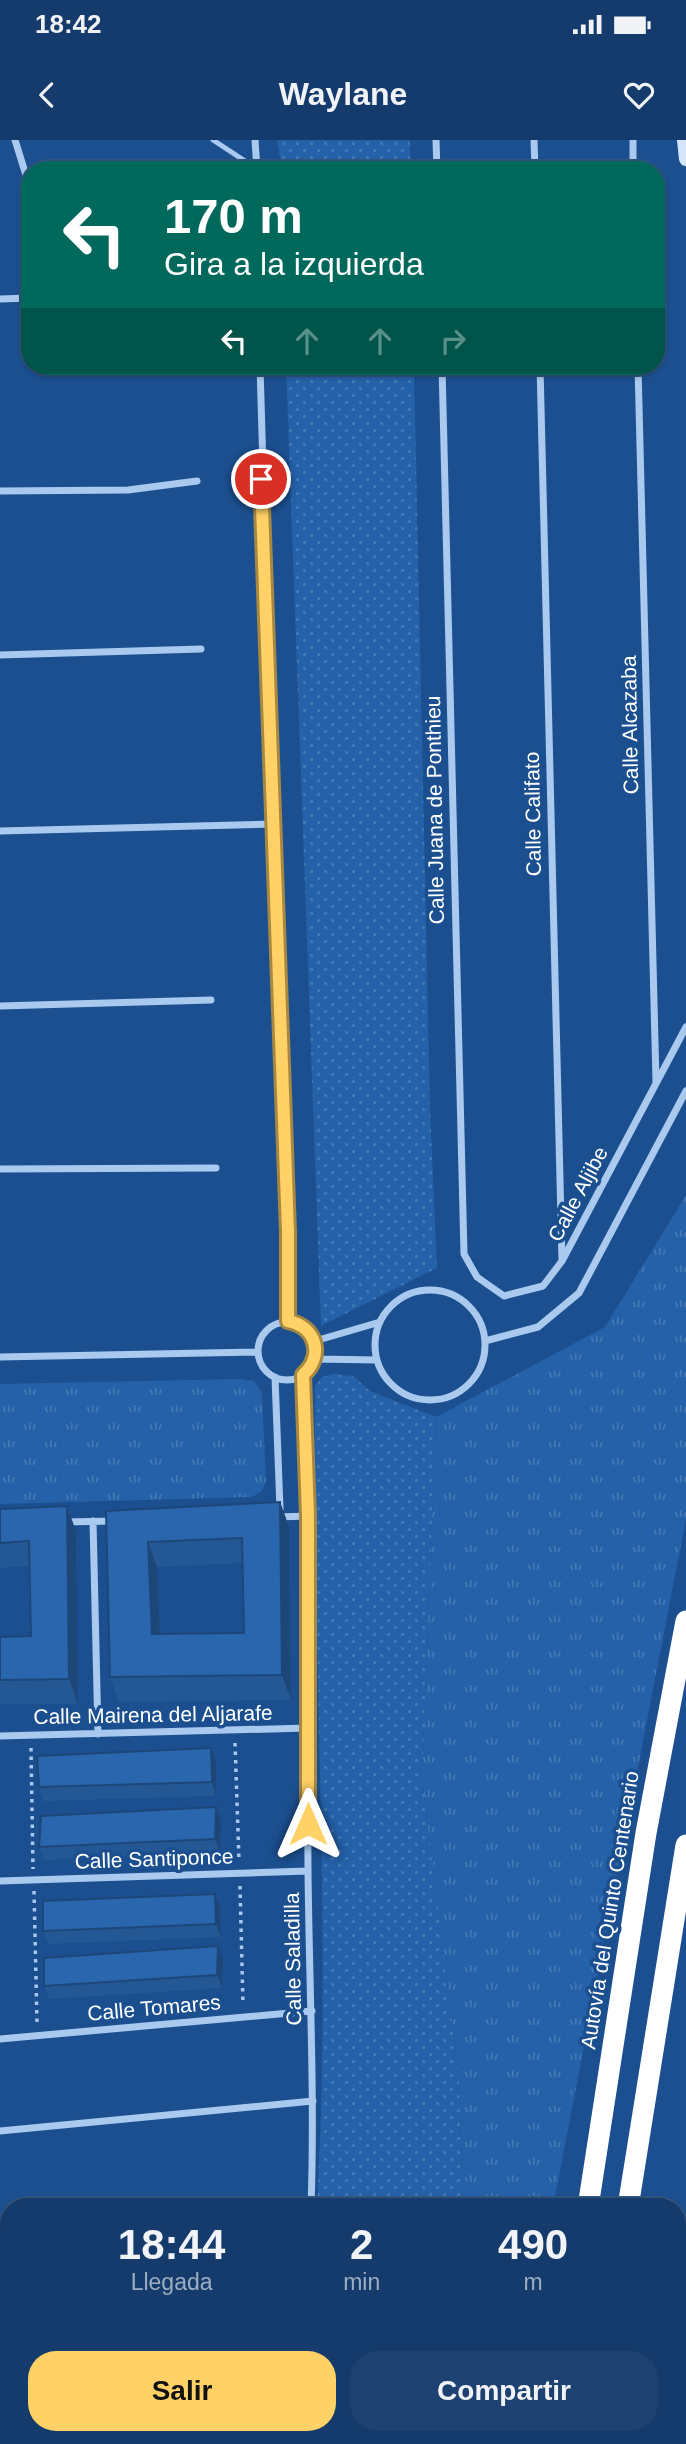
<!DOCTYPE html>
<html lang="es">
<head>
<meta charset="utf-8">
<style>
	:root { --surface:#143b6b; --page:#1d4271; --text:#f1f3f6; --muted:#9dadc1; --line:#33557e; --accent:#ffd166 }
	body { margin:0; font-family:Helvetica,sans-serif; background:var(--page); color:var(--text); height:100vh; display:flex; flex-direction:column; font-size:26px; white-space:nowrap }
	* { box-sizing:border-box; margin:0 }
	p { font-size:23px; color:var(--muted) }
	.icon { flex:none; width:38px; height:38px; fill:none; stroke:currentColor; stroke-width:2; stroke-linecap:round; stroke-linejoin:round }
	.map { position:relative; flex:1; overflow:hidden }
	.panel { position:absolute; left:0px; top:2058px; width:686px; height:247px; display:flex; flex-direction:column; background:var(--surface); border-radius:28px 28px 0 0; box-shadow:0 2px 5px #0004,0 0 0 2px var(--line) }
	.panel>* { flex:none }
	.hud { position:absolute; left:21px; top:21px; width:644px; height:214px; border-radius:28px; box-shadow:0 2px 5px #0004,0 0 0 2px var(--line); background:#00695c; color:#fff; overflow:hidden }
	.pin { position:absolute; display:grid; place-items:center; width:60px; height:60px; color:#fff; margin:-30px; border:4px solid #fff; border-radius:50%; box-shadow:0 2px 7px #0007 }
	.me { position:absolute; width:77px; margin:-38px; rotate:0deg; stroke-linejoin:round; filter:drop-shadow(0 0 5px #0008) }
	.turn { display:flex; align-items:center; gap:24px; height:147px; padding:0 28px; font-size:32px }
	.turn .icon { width:91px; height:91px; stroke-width:2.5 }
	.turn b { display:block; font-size:49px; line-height:60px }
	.lanes { display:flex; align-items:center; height:66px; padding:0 28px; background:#0003; justify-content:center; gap:35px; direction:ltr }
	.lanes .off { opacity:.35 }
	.eta { display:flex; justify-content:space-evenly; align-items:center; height:119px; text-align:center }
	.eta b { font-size:42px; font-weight:700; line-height:49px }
	.action { display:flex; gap:14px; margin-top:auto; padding:14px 28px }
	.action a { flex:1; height:80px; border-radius:28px; background:var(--accent); color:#111; font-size:28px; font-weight:700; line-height:80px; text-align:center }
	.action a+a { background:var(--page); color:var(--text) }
	.status { display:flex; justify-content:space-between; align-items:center; height:49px; padding:0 35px; background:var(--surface); direction:ltr }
	.status svg { height:19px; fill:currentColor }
	header { display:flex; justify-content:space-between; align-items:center; height:91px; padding:0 28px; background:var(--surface); font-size:32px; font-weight:700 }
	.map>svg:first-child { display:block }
	.grass { fill:url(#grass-tufts) }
	.forest { fill:url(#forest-firs) }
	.park { fill:url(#park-dots) }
	.garden { fill:#2461a8 }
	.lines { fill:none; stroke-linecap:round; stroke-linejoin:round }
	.path { stroke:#a9c9ee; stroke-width:3.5; stroke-dasharray:3.5 5; stroke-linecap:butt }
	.lane { stroke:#a9c9ee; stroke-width:5 }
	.street { stroke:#a9c9ee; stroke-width:7 }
	.secondary { stroke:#d6e6fa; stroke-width:14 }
	.highway { stroke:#fff; stroke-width:21 }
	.wall { fill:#245895; fill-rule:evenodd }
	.shaded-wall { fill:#1d4779 }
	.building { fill:#2a66ad; stroke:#1d4779; stroke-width:2; fill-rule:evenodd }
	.route-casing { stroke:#a68842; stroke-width:18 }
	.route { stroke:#ffd166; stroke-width:12 }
	.labels { text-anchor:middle; stroke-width:7; stroke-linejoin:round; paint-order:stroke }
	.street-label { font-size:21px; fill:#fff; stroke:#1b4f8f }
</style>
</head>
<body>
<div class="status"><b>18:42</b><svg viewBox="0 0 49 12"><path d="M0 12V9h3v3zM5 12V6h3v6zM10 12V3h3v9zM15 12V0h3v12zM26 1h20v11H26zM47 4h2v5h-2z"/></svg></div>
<header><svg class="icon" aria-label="back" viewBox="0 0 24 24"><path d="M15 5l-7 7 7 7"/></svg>Waylane<svg class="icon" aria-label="heart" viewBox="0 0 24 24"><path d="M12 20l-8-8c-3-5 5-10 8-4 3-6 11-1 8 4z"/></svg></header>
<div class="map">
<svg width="686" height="2304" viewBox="0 0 686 2304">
	<defs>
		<pattern id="grass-tufts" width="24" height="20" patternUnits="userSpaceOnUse" patternTransform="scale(1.75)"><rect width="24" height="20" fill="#2461a8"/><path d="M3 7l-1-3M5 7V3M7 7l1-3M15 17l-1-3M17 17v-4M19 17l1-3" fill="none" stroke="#4579b5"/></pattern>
		<pattern id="forest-firs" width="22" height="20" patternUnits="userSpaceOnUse" patternTransform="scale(1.75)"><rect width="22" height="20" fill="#2461a8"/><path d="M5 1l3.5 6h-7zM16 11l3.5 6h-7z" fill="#4579b5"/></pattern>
		<pattern id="park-dots" width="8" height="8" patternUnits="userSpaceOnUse" patternTransform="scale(1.75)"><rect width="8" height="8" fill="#2461a8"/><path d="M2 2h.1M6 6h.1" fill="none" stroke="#4579b5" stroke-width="1.8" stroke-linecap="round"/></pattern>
	</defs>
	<rect width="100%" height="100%" fill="#1b4f8f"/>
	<path class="grass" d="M 686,1055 L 686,1379 L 553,2067 L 463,2067 L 459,1938 L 422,1639 L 436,1277 L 605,1187 Z
		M 240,1239 L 254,1241 L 262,1252 L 266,1342 L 262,1351 L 252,1357 L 0,1364 L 0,1244 Z
		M 446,2296 L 509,2296 L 507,2304 L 445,2304 Z"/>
	<path class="forest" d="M 686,2158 L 686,2304 L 655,2304 L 657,2296 L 677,2296 L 677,2200 Z"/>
	<path class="park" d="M 277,0 L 410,0 L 410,30 L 282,30 Z
		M 286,226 L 414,226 L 430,970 L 437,1128 L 321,1186 Z
		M 333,1234 L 353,1236 L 370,1251 L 436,1277 L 422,1639 L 459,1938 L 463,2067 L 317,2067 C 332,1794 312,1519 315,1246 L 322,1237 Z
		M 284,2296 L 446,2296 L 445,2304 L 283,2304 Z"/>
	<path class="garden" d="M 331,2296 L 395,2296 L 397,2304 L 333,2304 Z"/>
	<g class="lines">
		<path class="path" d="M 235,1603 L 239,1721
			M 31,1608 L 33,1729
			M 240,1746 L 243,1865
			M 34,1751 L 37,1883"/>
		<path class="lane" d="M 213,0 L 257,29"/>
		<path class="street" d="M 15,0 L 30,48
			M 255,0 L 257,30
			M 436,0 L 437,30
			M 534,0 L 535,30
			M 633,0 L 633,30
			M 0,159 L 30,158
			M 260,226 L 288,1181
			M 442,226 L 464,1114 L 477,1137 L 504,1156 L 543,1146 L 562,1121 L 686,887
			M 540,226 L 562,1121
			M 638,226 L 656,942
			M 0,351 L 128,350 L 197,341
			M 0,515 L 201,509
			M 0,691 L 273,684
			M 0,866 L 211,860
			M 0,1029 L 216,1028
			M375 1205a55 55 0 1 1 110 0a55 55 0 1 1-110 0Z
			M258 1211a29 29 0 1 1 58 0a29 29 0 1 1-58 0Z
			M 315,1201 L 380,1182
			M 485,1201 L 538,1187 L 579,1153 L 686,951
			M 0,1217 L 258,1212
			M 315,1219 L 377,1220
			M 303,1235 C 309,1399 307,1563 308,1728 C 309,1841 315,1954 311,2067
			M 275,1237 L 280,1369
			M 277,1377 L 308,1376
			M 93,1381 L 98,1594
			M 64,1382 L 115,1381
			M 0,1596 L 308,1588
			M 0,1741 L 308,1731
			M 0,1899 L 312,1871
			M 0,1991 L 313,1961
			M 244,2067 L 311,2062
			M 0,2083 L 9,2082
			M 0,2224 L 9,2224
			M 274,2304 L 275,2296"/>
		<path class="secondary" d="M 684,0 L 686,19
			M 677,2124 L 686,2084
			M 647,2304 L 648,2296"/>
		<path class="highway" d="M 588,2067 L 646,1693 L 686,1481
			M 628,2067 L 686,1705
			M 551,2304 L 553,2296
			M 591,2304 L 592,2296"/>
	</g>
	<path class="wall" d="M 280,1362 L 289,1387 L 291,1560 L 119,1562 L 110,1537 L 106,1371 ZM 242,1423 L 244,1493 L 160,1494 L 157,1427 Z
		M 0,1369 L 76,1391 L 78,1564 L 0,1564 L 0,1497 L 31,1496 L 29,1426 L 0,1428 Z
		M 216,1621 L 216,1656 L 43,1661 L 39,1647 Z
		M 216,1667 L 221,1680 L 220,1712 L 44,1720 L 39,1707 Z
		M 220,1767 L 221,1797 L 48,1804 L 43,1791 Z
		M 223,1819 L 222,1848 L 49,1859 L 44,1846 Z"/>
	<path class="shaded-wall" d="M 280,1362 L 289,1387 L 291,1560 L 282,1535 Z
		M 67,1366 L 76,1391 L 78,1564 L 69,1539 Z
		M 148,1402 L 157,1427 L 161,1519 L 152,1494 Z
		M 211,1608 L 216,1621 L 216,1656 L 212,1642 Z
		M 216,1667 L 221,1680 L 220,1712 L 215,1699 Z
		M 215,1754 L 220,1767 L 221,1797 L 216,1784 Z
		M 218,1806 L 223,1819 L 222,1848 L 217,1835 Z"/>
	<path class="building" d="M 280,1362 L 282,1535 L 110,1537 L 106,1371 ZM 242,1398 L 244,1493 L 152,1494 L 148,1402 Z
		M 67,1366 L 69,1539 L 0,1540 L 0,1497 L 31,1496 L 29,1401 L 0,1403 L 0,1369 Z
		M 211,1608 L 212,1642 L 39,1647 L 37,1616 Z
		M 216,1667 L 215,1699 L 39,1707 L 41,1676 Z
		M 215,1754 L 216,1784 L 43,1791 L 43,1761 Z
		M 218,1806 L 217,1835 L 44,1846 L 44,1818 Z"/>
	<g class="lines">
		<g class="route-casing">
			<path id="route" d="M 261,339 L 288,1092 L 288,1181 C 317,1187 324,1216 303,1235 L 308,1376 L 308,1684"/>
		</g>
		<use href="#route" class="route"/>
	</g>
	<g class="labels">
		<g class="street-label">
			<text transform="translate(630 585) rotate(-91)" y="7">Calle Alcazaba</text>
			<text transform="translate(435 670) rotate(-91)" y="7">Calle Juana de Ponthieu</text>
			<text transform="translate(533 674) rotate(-91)" y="7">Calle Califato</text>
			<text transform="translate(578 1054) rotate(-62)" y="7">Calle Aljibe</text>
			<text transform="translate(153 1575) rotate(-1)" y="7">Calle Mairena del Aljarafe</text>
			<text transform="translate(154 1719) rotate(-2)" y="7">Calle Santiponce</text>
			<text transform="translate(610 1770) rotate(-81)" y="7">Autovía del Quinto Centenario</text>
			<text transform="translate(293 1819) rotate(-91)" y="7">Calle Saladilla</text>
			<text transform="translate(154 1868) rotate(-5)" y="7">Calle Tomares</text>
		</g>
	</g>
</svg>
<div class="pin" style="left:261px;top:339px;background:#d93025"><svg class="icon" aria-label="arrive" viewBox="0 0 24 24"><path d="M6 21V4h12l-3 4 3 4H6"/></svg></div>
<svg class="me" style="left:308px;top:1684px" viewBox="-20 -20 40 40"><path d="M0-17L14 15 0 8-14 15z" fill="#ffd166" stroke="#fff" stroke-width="4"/></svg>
<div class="hud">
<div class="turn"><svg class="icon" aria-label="left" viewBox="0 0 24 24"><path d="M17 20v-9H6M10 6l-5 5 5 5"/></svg><div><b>170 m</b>Gira a la izquierda</div></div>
<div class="lanes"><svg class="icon" aria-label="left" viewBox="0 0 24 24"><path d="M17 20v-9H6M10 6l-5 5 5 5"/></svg><svg class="icon off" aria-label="ahead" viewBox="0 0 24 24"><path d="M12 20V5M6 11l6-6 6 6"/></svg><svg class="icon off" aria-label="ahead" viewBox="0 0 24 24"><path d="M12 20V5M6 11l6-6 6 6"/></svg><svg class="icon off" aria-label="right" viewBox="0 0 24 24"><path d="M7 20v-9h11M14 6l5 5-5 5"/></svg></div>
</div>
<section class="panel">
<div class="eta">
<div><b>18:44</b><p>Llegada</p></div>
<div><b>2</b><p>min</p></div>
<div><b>490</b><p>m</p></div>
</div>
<div class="action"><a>Salir</a><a>Compartir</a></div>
</section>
</div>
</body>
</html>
